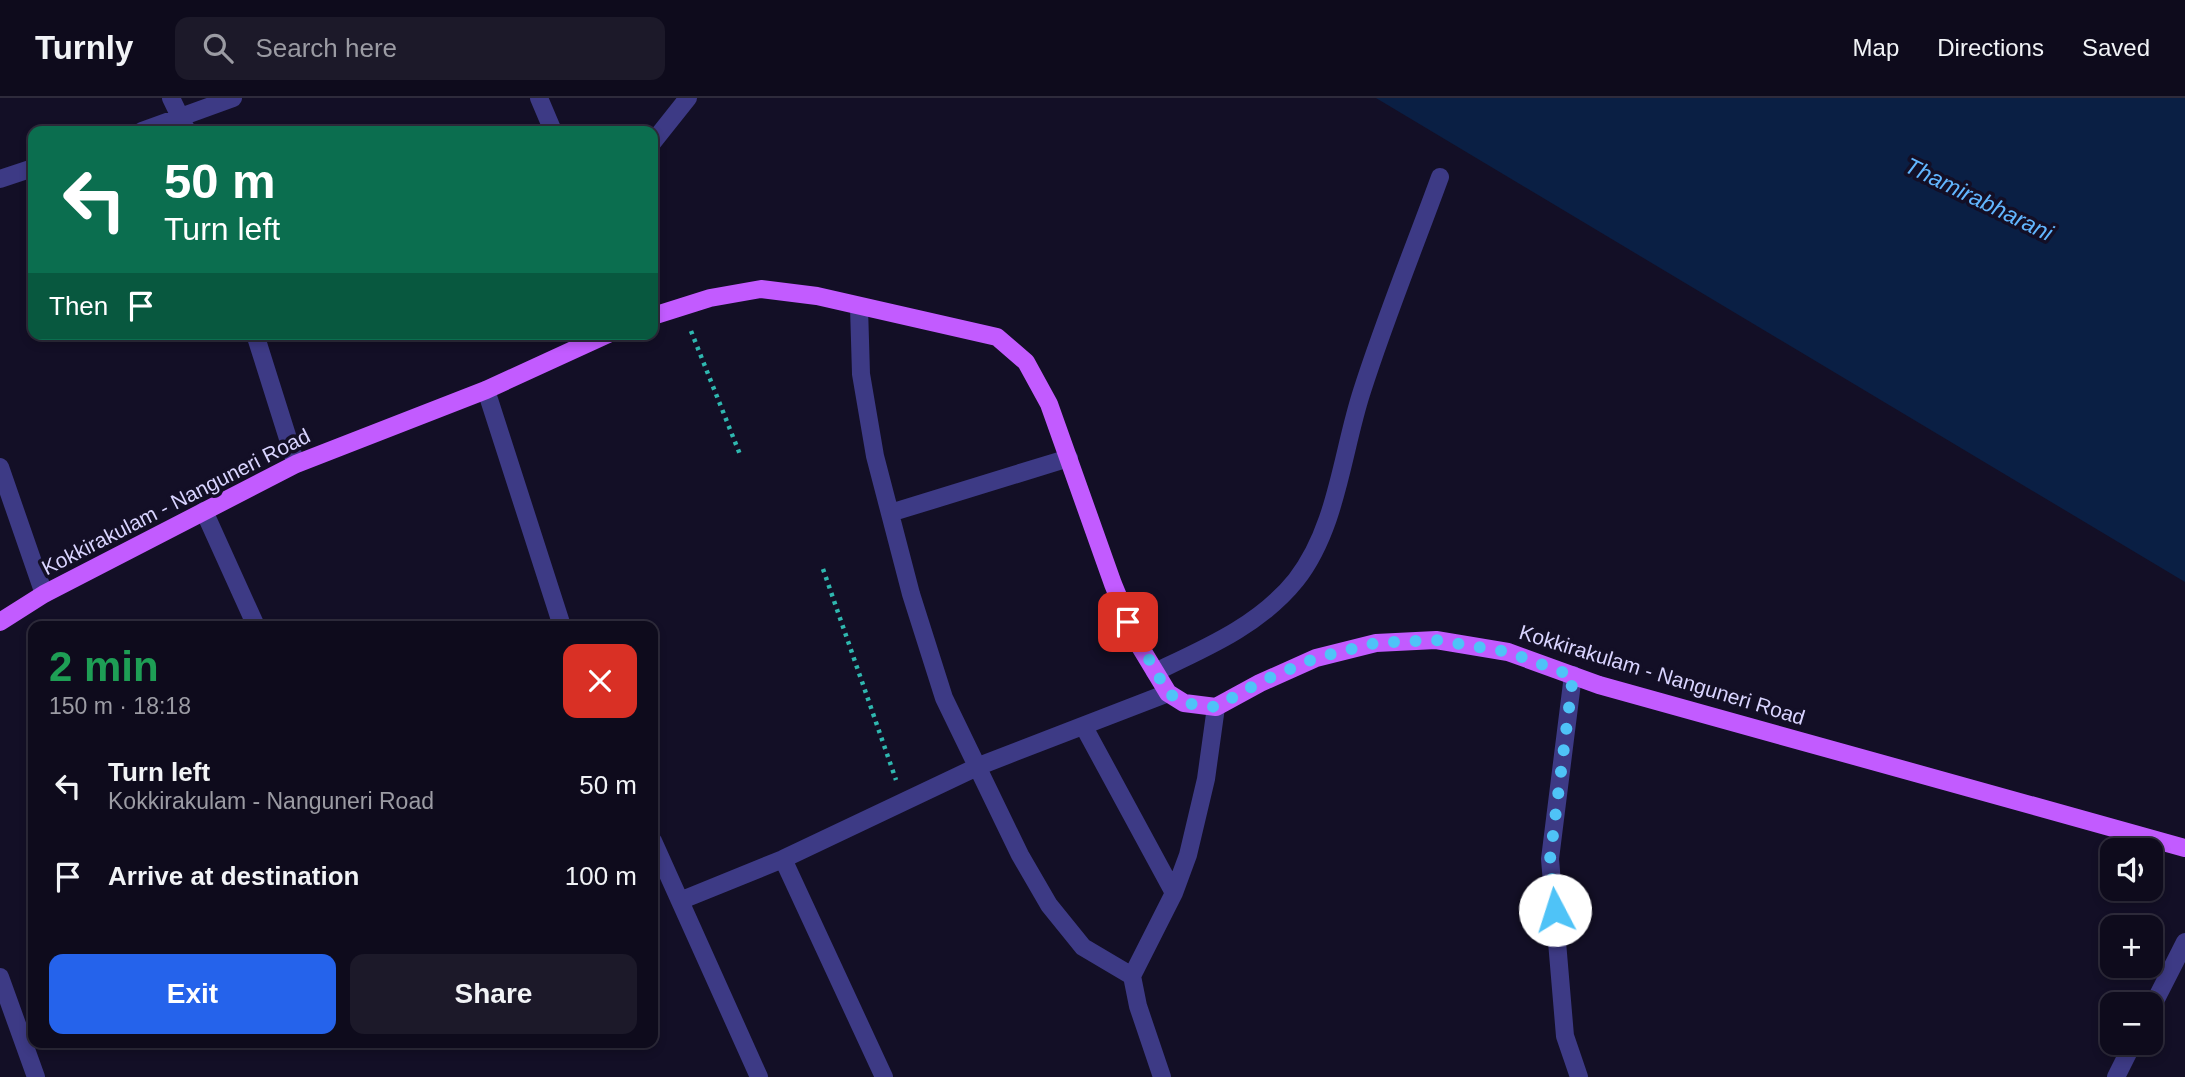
<!DOCTYPE html>
<html lang="en">
<head>
<meta charset="utf-8">
<style>
	:root { --surface:#0e0b1c; --page:#1c1929; --text:#f1f3f6; --muted:#9b9ba3; --line:#2e2b3b; --accent:#2563eb }
	body { margin:0; font-family:Arial,sans-serif; background:var(--page); color:var(--text); height:100vh; display:flex; flex-direction:column; font-size:26px; white-space:nowrap }
	* { box-sizing:border-box; margin:0 }
	p { font-size:23px; color:var(--muted) }
	.icon { flex:none; width:38px; height:38px; fill:none; stroke:currentColor; stroke-width:2; stroke-linecap:round; stroke-linejoin:round }
	.map { position:relative; flex:1; overflow:hidden }
	.panel { position:absolute; left:28px; top:523px; width:630px; height:427px; display:flex; flex-direction:column; background:var(--surface); border-radius:14px; box-shadow:0 4px 10px #0003,0 0 0 2px var(--line) }
	.panel>* { flex:none }
	.banner { position:absolute; left:28px; top:28px; width:630px; height:214px; border-radius:14px; box-shadow:0 4px 10px #0003,0 0 0 2px var(--line); background:#0b6e4f; color:#fff; overflow:hidden }
	.fabs { position:absolute; left:2100px; top:740px; display:grid; gap:14px }
	.fabs a { display:grid; place-items:center; width:63px; height:63px; border-radius:14px; background:var(--surface); box-shadow:0 4px 10px #0003,0 0 0 2px var(--line); font-size:35px }
	.pin { position:absolute; display:grid; place-items:center; width:60px; height:60px; color:#fff; margin:-30px; border-radius:14px; box-shadow:0 4px 10px #0006 }
	.me { position:absolute; width:77px; margin:-38px; rotate:355deg; stroke-linejoin:round; filter:drop-shadow(0 0 5px #0008) }
	.turn { display:flex; align-items:center; gap:24px; height:147px; padding:0 21px; font-size:32px }
	.turn .icon { width:91px; height:91px; stroke-width:2.5 }
	.turn b { display:block; font-size:49px; line-height:60px }
	.then { display:flex; align-items:center; height:66px; padding:0 21px; background:#0003; gap:14px; font-size:26px }
	.round { display:grid; place-items:center; flex:none; width:74px; height:74px; border-radius:14px; background:var(--page) }
	.summary { display:flex; align-items:center; justify-content:space-between; height:119px; padding:0 21px }
	h1 { font-size:42px; font-weight:700; line-height:52px; color:#1e9e55 }
	.button { display:flex; gap:14px; margin-top:auto; padding:14px 21px }
	.button a { flex:1; height:80px; border-radius:14px; background:var(--accent); color:#fff; font-size:28px; font-weight:700; line-height:80px; text-align:center }
	.button a+a { background:var(--page); color:var(--text) }
	ul { padding:0; list-style:none }
	li { display:flex; align-items:center; gap:21px; height:91px; padding:0 21px }
	li div { flex:1 }
	li b { display:block; font-size:26px }
	li em { font-style:normal }
	header { display:flex; align-items:center; gap:42px; box-sizing:border-box; height:98px; padding:0 35px; background:var(--surface); border-bottom:2px solid var(--line) }
	header strong { font-size:33px }
	nav { display:flex; gap:38px; margin-inline-start:auto; font-size:24px }
	.search { width:490px; height:63px; background:var(--page); display:flex; align-items:center; gap:18px; box-sizing:border-box; padding:0 24px; border-radius:14px; color:var(--muted); font-size:26px }
	.map>svg:first-child { display:block }
	.water { fill:#0a1f44 }
	.lines { fill:none; stroke-linecap:round; stroke-linejoin:round }
	.path { stroke:#2fb8b0; stroke-width:4.5; stroke-dasharray:3.5 5; stroke-linecap:butt }
	.minor { stroke:#3d3a85; stroke-width:18 }
	.major { stroke:#c25bff; stroke-width:18 }
	.route { stroke:#4fc3f7; stroke-width:12; stroke-dasharray:0 21.6 }
	.labels { text-anchor:middle; stroke-width:7; stroke-linejoin:round; paint-order:stroke }
	.street-label { font-size:21px; fill:#d9d4ff; stroke:#130f26 }
	.water-label { font-size:23px; font-style:italic; fill:#62b6ff; stroke:#130f26 }
</style>
</head>
<body>
<header>
<strong>Turnly</strong>
<div class="search"><svg class="icon" aria-label="search" viewBox="0 0 24 24"><circle cx="10" cy="10" r="6"/><path d="M15 15l6 6"/></svg>Search here</div>
<nav><a>Map</a><a>Directions</a><a>Saved</a></nav>
</header>
<div class="map">
<svg width="2185" height="979" viewBox="0 0 2185 979">
	<rect width="100%" height="100%" fill="#130f26"/>
	<path class="water" d="M 1376,0 L 2185,0 L 2185,484 Z"/>
	<g class="lines">
		<path class="path" d="M 691,233 L 741,359
			M 823,471 L 896,682"/>
		<path class="minor" d="M 171,0 L 187,33
			M 539,0 L 553,33
			M 142,33 L 233,0
			M 653,44 L 688,0
			M 0,81 L 33,70
			M 859,209 L 861,276 L 875,358 L 911,496 L 944,600 L 1020,757 L 1049,807 L 1083,849 L 1132,878
			M 255,236 L 296,366
			M 486,292 L 562,528
			M 0,369 L 44,496
			M 204,413 L 256,528
			M 890,415 L 1069,360
			M 1155,574 C 1206,550 1260,527 1296,482 C 1337,430 1342,354 1362,293 C 1385,221 1414,150 1440,79
			M 1573,577 L 1550,761 L 1565,938 L 1579,979
			M 1084,629 L 1174,795
			M 653,743 L 759,979
			M 783,761 L 884,979
			M 682,802 L 783,761 L 979,668 L 1168,595
			M 0,879 L 36,979
			M 2151,911 L 2185,844
			M 1162,979 L 1138,908 L 1132,878 L 1174,795 L 1188,757 L 1206,681 L 1216,609
			M 2116,979 L 2133,945"/>
		<path class="major" d="M 653,218 L 710,200 L 761,191 L 817,198 L 997,239 L 1026,264 L 1049,306 L 1113,486 L 1136,542 L 1168,595 L 1184,605 L 1216,609 L 1260,585 L 1316,560 L 1376,545 L 1436,542 L 1508,554 L 1599,587 L 2185,750
			M 0,524 L 44,496 L 296,366 L 486,292 L 608,236"/>
	</g>
	<g class="lines">
		<path class="route" d="M 1128,524 L 1168,595 L 1184,605 L 1216,609 L 1260,584 L 1316,560 L 1376,545 L 1436,542 L 1508,554 L 1573,578 L 1550,761 L 1555,812"/>
	</g>
	<g class="labels">
		<g class="street-label">
			<text transform="translate(176 404) rotate(-27)" y="7">Kokkirakulam - Nanguneri Road</text>
			<text transform="translate(1662 577) rotate(17)" y="7">Kokkirakulam - Nanguneri Road</text>
		</g>
		<g class="water-label">
			<text transform="translate(1979 101) rotate(26)" y="8">Thamirabharani</text>
		</g>
	</g>
</svg>
<div class="fabs">
<a><svg class="icon" aria-label="sound" viewBox="0 0 24 24"><path d="M4 9h4l5-4v14l-5-4H4zM17 9q2 3 0 6"/></svg></a>
<a>+</a>
<a>−</a>
</div>
<div class="pin" style="left:1128px;top:524px;background:#d93025"><svg class="icon" aria-label="arrive" viewBox="0 0 24 24"><path d="M6 21V4h12l-3 4 3 4H6"/></svg></div>
<svg class="me" style="left:1555px;top:812px" viewBox="-20 -20 40 40"><circle r="19" fill="#fff"/><path d="M0-13L10 11 0 6-10 11z" fill="#4fc3f7"/></svg>
<div class="banner">
<div class="turn"><svg class="icon" aria-label="left" viewBox="0 0 24 24"><path d="M17 20v-9H6M10 6l-5 5 5 5"/></svg><div><b>50 m</b>Turn left</div></div>
<div class="then">Then<svg class="icon" aria-label="arrive" viewBox="0 0 24 24"><path d="M6 21V4h12l-3 4 3 4H6"/></svg></div>
</div>
<section class="panel">
<div class="summary"><div><h1>2 min</h1><p>150 m · 18:18</p></div><a class="round" style="background:#d93025;color:#fff"><svg class="icon" aria-label="close" viewBox="0 0 24 24"><path d="M6 6l12 12M18 6L6 18"/></svg></a></div>
<ul>
<li><svg class="icon" aria-label="left" viewBox="0 0 24 24"><path d="M17 20v-9H6M10 6l-5 5 5 5"/></svg><div><b>Turn left</b><p>Kokkirakulam - Nanguneri Road</p></div><em>50 m</em></li>
<li><svg class="icon" aria-label="arrive" viewBox="0 0 24 24"><path d="M6 21V4h12l-3 4 3 4H6"/></svg><div><b>Arrive at destination</b></div><em>100 m</em></li>
</ul>
<div class="button"><a>Exit</a><a>Share</a></div>
</section>
</div>
</body>
</html>
